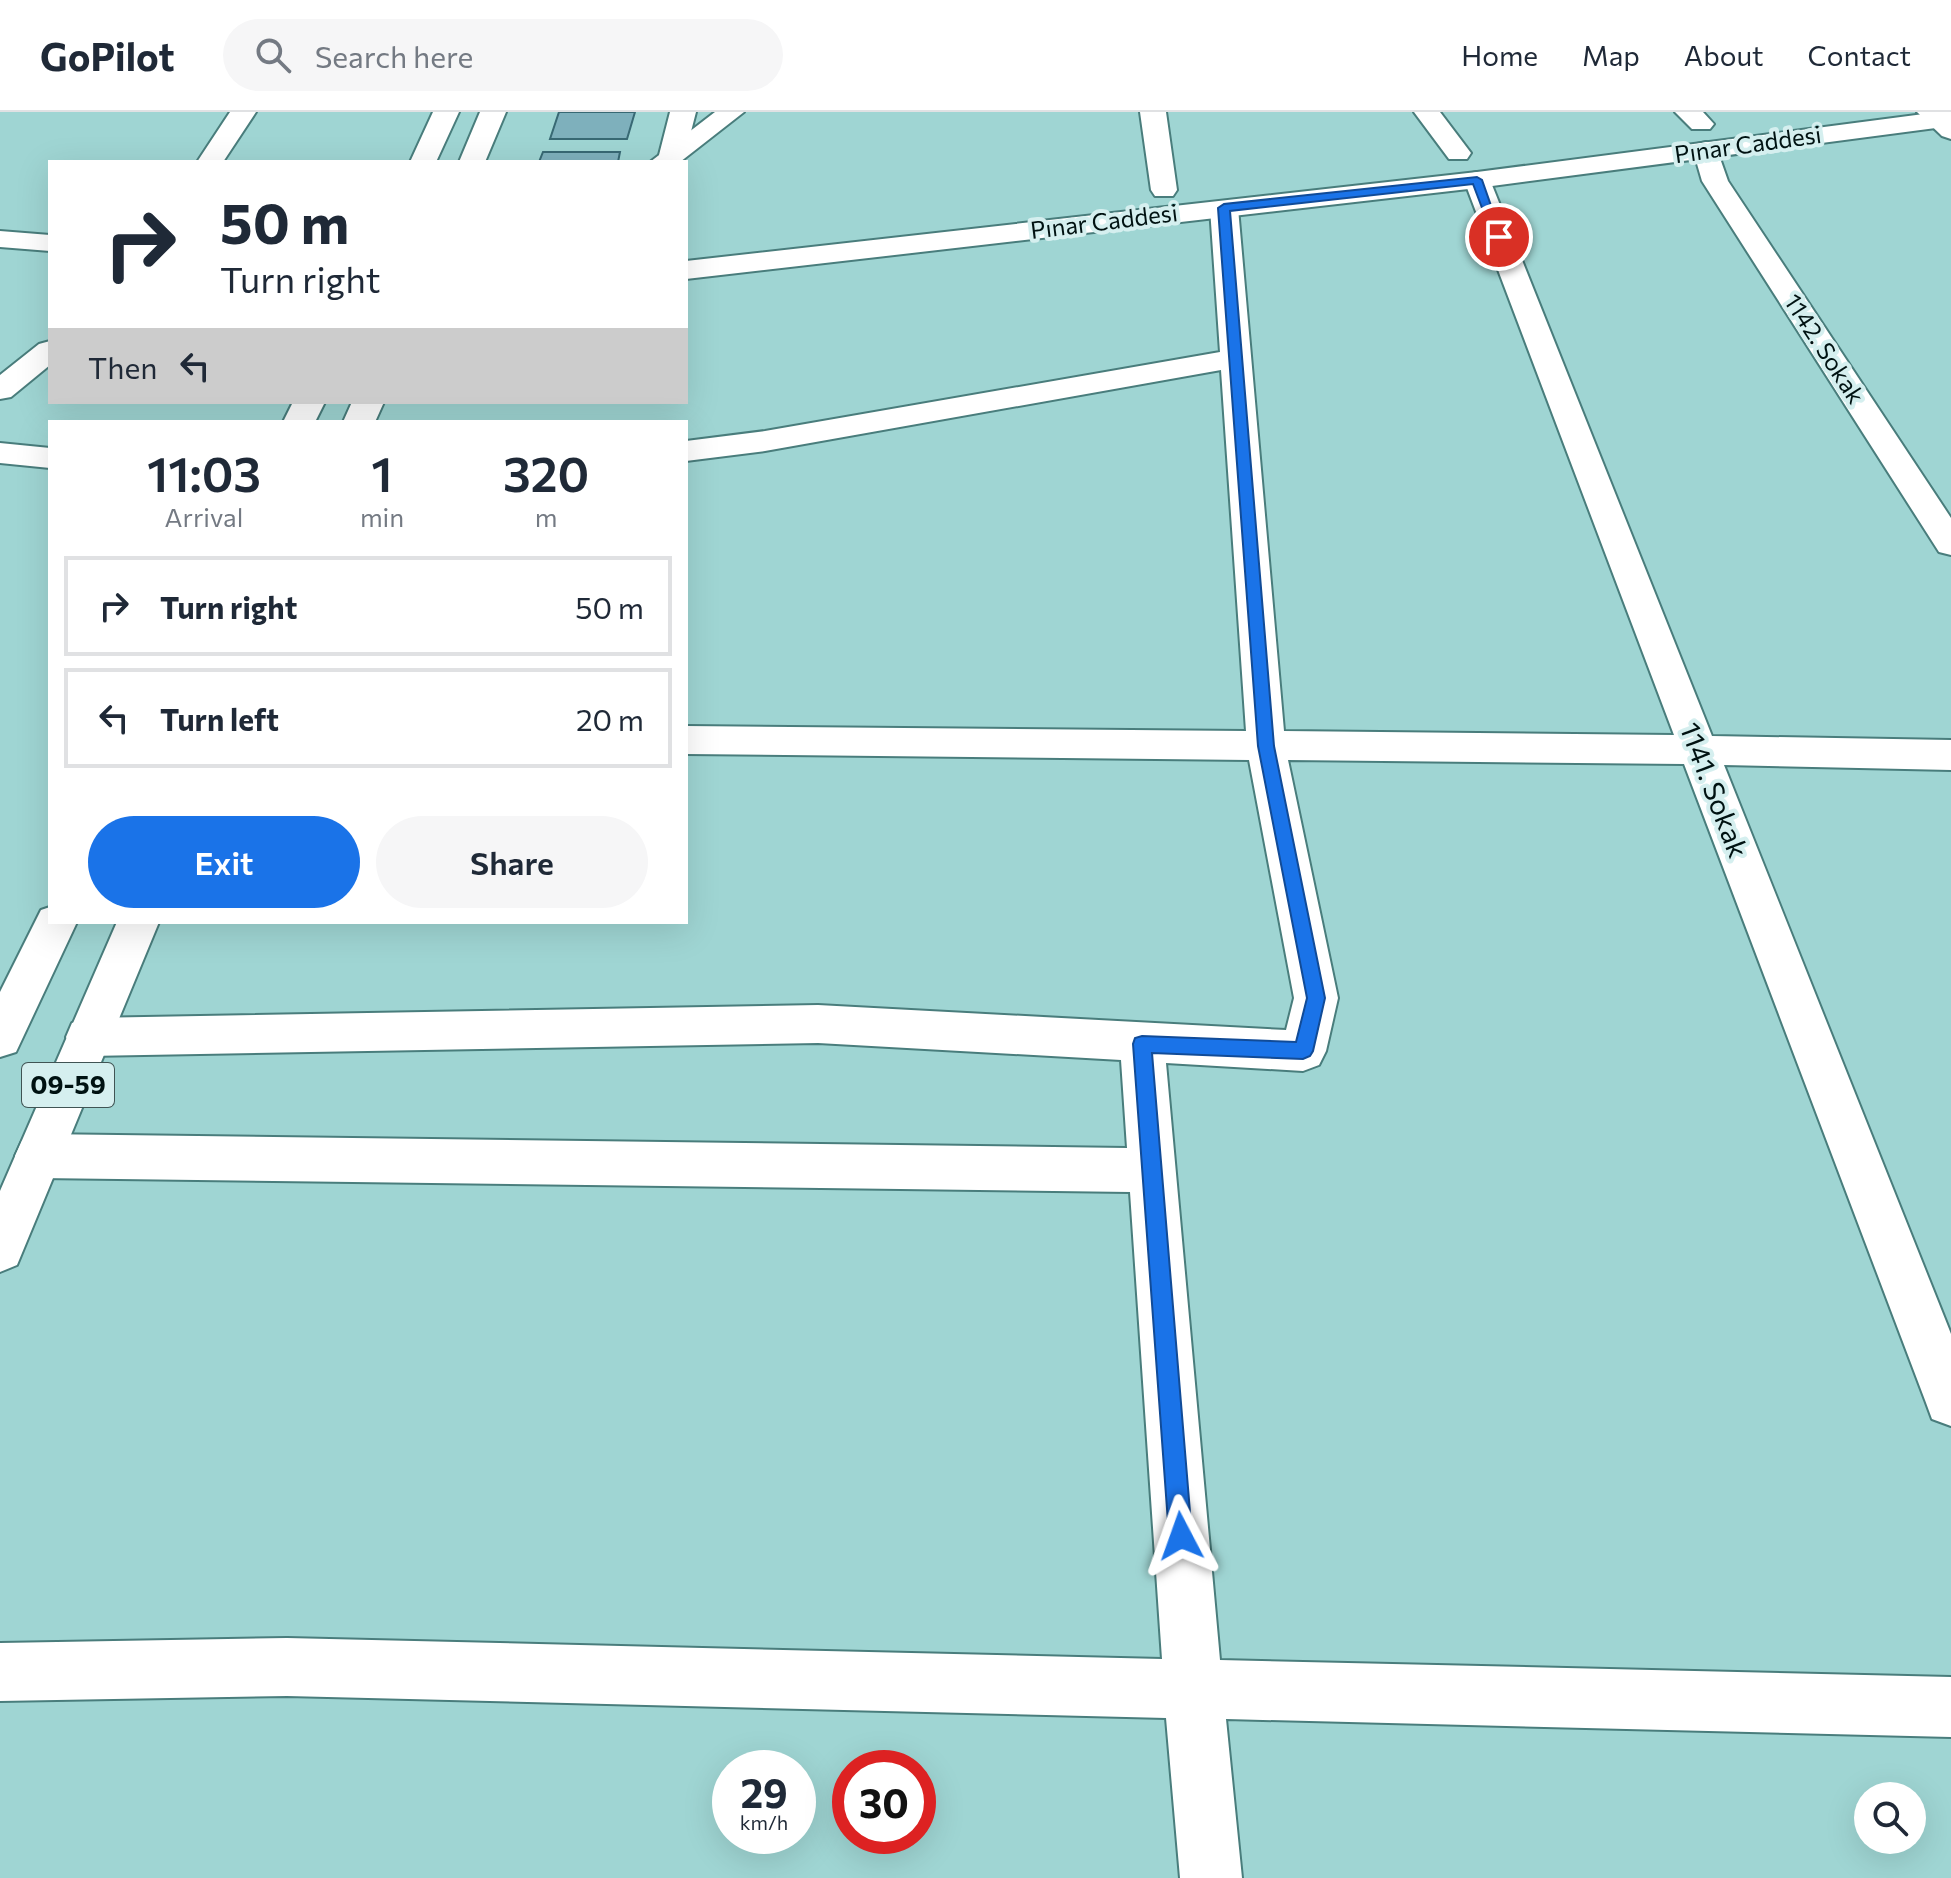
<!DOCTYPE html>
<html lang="en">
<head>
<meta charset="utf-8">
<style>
	:root { --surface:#fff; --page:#f6f6f7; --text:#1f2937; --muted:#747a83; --line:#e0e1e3; --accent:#1a73e8 }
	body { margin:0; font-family:Commissioner,sans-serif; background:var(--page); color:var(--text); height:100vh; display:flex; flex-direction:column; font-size:30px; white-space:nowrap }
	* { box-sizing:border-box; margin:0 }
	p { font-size:26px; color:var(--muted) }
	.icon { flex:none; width:44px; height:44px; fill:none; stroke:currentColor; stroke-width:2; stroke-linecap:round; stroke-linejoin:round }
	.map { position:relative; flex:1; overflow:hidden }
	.panel { position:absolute; left:48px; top:308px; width:640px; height:504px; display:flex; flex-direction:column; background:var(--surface); border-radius:0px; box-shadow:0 8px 32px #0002 }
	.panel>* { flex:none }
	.guide { position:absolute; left:48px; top:48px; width:640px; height:244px; border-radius:0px; box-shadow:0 8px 32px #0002; background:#fff; color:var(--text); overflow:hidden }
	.controls { position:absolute; left:1854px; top:1670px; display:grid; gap:16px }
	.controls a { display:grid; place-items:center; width:72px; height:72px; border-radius:50%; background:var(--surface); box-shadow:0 8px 32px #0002; font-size:40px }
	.speed { position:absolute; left:712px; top:1638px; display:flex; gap:16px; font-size:40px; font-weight:700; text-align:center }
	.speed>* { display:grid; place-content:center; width:104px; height:104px; border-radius:50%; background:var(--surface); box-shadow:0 8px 32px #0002; line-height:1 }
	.speed small { font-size:20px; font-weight:400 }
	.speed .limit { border:12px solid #d22; background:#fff; color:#111 }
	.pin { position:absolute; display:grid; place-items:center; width:68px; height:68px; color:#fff; margin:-34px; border:4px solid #fff; border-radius:50%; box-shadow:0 2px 8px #0007 }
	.me { position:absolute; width:88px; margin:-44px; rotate:356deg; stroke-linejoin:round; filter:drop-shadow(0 0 6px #0008) }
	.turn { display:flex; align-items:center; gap:28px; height:168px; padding:0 40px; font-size:36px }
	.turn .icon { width:104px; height:104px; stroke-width:2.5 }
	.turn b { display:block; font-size:56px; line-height:68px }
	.then { display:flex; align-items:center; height:76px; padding:0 40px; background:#0003; gap:16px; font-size:30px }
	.eta { display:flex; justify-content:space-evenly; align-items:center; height:136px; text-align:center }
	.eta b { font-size:48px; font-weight:600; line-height:56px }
	.button { display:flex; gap:16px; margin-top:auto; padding:16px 40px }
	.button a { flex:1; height:92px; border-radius:48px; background:var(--accent); color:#fff; font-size:32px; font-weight:600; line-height:92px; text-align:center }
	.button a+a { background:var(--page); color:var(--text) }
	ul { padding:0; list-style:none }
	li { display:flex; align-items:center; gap:24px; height:100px; margin:0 16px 12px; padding:0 24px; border:4px solid var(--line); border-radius:0px }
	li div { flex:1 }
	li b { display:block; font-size:30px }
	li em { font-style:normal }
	header { display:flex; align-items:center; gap:48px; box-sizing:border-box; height:112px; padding:0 40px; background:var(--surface); border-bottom:2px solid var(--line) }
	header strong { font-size:38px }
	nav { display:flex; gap:44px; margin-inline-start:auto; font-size:28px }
	.search { width:560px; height:72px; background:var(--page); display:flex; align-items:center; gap:20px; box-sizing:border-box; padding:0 28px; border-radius:44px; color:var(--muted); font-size:30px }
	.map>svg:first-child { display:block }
	.building { fill:#7eb0bc; stroke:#386974; stroke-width:2 }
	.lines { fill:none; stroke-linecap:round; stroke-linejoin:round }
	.street-casing { stroke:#497d7c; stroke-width:4 }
	.secondary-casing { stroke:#497d7c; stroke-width:4 }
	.primary-casing { stroke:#497d7c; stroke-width:4 }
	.street { fill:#fff; fill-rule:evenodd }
	.secondary { fill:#fff; fill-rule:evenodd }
	.primary { fill:#fff; fill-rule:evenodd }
	.route { fill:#1a73e8; stroke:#114b97; stroke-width:2 }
	.labels { text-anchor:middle; stroke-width:8; stroke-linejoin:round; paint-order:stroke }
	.far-street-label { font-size:24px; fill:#001212; stroke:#d5efef }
	.shield { fill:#d5efef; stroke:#405454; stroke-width:2 }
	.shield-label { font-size:26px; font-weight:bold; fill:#001212 }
	.street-label { font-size:28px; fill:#001212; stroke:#d5efef }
</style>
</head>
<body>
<header>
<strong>GoPilot</strong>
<div class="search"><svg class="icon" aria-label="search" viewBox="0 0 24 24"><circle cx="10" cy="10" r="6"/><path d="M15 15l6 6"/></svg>Search here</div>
<nav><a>Home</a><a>Map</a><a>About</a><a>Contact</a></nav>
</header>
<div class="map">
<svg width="1951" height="1766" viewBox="0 0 1951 1766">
	<rect width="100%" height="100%" fill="#9fd5d3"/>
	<path class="building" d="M 559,0 L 635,0 L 627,27 L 550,27 Z
		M 543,40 L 620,40 L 618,50 L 539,50 Z"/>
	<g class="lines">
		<g class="street-casing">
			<path id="street" d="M 230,0 L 256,0 L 223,50 L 197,50 Z
				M 670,0 L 696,0 L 685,43 L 675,50 L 663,49 L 659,43 Z
				M 1140,0 L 1166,0 L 1177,78 L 1173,84 L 1155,84 L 1151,78 Z
				M 1414,0 L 1440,0 L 1471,41 L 1467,47 L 1449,47 Z
				M 1675,0 L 1703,0 L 1714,12 L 1710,17 L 1692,17 Z
				M 1917,0 L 1945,0 L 1951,6 L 1951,27 L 1942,24 Z
				M 1706,30 L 1715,32 L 1728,69 L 1951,406 L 1951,443 L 1939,440 L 1702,69 L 1693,38 L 1697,32 Z
				M 1477,60 L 1486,62 L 1490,68 L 1712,624 L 1951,628 L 1951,658 L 1724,653 L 1951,1222 L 1951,1314 L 1932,1307 L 1925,1288 L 1684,652 L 1288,648 L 1338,886 L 1326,939 L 1319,953 L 1303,959 L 1166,951 L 1220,1548 L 1951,1565 L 1951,1625 L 1226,1607 L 1242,1766 L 1180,1766 L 1166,1606 L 287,1584 L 0,1589 L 0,1531 L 287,1526 L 1162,1547 L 1130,1080 L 39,1066 L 22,1059 L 15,1044 L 22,1029 L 39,1022 L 1127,1036 L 1121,948 L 818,931 L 88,944 L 72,939 L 66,925 L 72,911 L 88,906 L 818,893 L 1286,918 L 1294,886 L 1249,648 L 686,642 L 686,614 L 1246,619 L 1221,258 L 765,339 L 686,349 L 686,329 L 765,319 L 1220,240 L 1210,96 L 1214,90 L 1234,90 L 1238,96 L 1284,619 L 1674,623 L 1464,68 L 1468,62 Z
				M 50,229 L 50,253 L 11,285 L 0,287 L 0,263 L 39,232 Z
				M 0,331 L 50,336 L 50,356 L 0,351 Z"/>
		</g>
		<g class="secondary-casing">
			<path id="secondary" d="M 433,0 L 459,0 L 436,50 L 410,50 Z
				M 480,0 L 506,0 L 485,50 L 459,50 Z
				M 715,0 L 744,0 L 680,50 L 650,50 Z
				M 1939,0 L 1951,0 L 1951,14 L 1477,76 L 686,167 L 686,149 L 1477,60 Z
				M 0,119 L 50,123 L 50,139 L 0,135 Z"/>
		</g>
		<g class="primary-casing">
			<path id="primary" d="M 293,290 L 325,290 L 315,310 L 283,310 Z
				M 352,290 L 384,290 L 375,310 L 343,310 Z
				M 50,795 L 50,810 L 77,810 L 16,940 L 0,945 L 0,880 L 41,798 Z
				M 117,810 L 159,810 L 17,1153 L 0,1160 L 0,1079 Z"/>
		</g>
		<use href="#street" class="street"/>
		<use href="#secondary" class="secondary"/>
		<use href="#primary" class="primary"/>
	</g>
	<path class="route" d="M 1477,65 L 1482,68 L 1503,128 L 1493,125 L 1473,72 L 1230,99 L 1274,634 L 1325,886 L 1313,939 L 1310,944 L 1303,947 L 1152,941 L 1192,1424 L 1189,1432 L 1181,1436 L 1173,1432 L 1169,1424 L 1133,932 L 1135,926 L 1142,924 L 1296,930 L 1307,886 L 1258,634 L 1218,96 L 1224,92 Z"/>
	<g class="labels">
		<g class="far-street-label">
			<text transform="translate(1748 33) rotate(-8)" y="8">Pınar Caddesi</text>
			<text transform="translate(1104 110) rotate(-7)" y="8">Pınar Caddesi</text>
			<text transform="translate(1824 237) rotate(57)" y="8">1142. Sokak</text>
		</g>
		<rect class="shield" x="22" y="951" width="92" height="44" rx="6"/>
		<g class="shield-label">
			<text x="68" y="982">09-59</text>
		</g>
		<g class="street-label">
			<text transform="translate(1714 678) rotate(69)" y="10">1141. Sokak</text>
		</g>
	</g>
</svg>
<div class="controls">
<a><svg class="icon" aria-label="search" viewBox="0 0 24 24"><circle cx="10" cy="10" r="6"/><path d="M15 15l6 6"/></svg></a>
</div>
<div class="speed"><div>29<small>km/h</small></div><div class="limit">30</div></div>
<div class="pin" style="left:1499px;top:125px;background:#d93025"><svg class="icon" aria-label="arrive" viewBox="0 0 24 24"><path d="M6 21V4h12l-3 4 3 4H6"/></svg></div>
<svg class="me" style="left:1181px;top:1424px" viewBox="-20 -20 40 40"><path d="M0-17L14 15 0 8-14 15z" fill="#1a73e8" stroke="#fff" stroke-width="4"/></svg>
<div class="guide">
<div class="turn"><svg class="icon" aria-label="right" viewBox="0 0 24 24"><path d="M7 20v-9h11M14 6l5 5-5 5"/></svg><div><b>50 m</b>Turn right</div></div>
<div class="then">Then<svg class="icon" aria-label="left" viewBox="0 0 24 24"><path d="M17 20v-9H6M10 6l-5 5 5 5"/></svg></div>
</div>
<section class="panel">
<div class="eta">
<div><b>11:03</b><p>Arrival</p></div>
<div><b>1</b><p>min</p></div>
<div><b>320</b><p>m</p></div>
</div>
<ul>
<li><svg class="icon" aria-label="right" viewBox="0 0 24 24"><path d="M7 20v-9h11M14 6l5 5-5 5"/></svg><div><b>Turn right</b></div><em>50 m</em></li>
<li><svg class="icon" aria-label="left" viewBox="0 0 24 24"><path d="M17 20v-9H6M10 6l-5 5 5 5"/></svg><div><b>Turn left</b></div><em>20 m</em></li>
</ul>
<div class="button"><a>Exit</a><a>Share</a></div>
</section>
</div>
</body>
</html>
